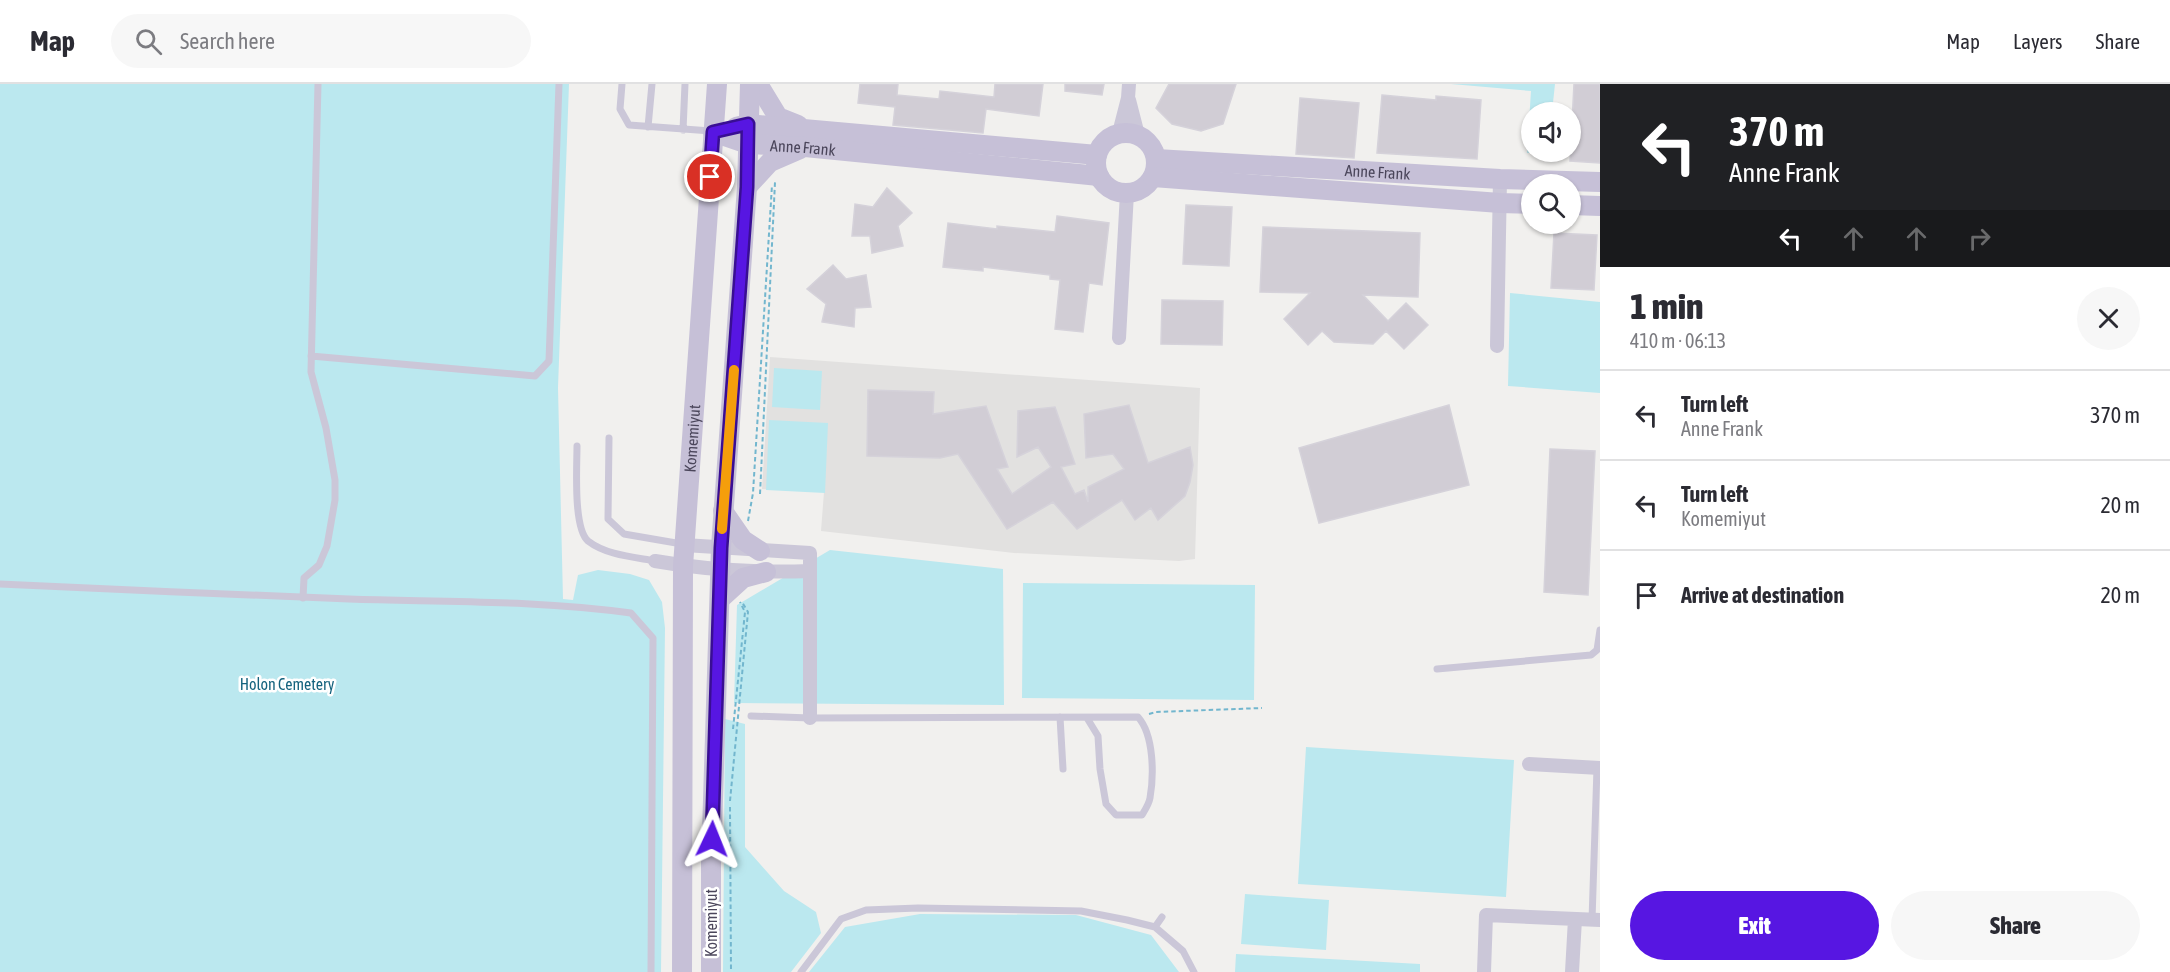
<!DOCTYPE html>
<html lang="en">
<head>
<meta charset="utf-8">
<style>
	:root { --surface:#fff; --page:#f7f7f7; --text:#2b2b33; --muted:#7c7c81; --line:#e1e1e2; --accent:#5716e2 }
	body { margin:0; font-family:"Asap Condensed",sans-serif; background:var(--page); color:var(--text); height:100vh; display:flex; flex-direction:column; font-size:22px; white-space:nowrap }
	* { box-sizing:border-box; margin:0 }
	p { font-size:20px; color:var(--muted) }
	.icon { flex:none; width:33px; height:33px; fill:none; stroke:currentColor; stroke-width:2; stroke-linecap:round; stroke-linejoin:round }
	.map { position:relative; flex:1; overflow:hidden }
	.panel { display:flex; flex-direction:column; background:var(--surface); width:570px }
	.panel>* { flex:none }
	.guide { background:#202124; color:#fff; overflow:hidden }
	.tools { position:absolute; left:1521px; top:18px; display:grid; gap:12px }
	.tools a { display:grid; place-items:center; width:60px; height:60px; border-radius:50%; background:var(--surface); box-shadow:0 2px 4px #0004; font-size:30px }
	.pin { position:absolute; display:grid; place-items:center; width:51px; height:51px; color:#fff; margin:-26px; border:3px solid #fff; border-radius:50%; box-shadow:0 2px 6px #0007 }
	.me { position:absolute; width:66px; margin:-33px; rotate:2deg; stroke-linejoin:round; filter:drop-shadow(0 0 4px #0008) }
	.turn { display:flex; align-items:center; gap:21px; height:126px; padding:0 30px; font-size:27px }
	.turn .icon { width:78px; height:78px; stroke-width:2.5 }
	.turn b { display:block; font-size:42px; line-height:51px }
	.lanes { display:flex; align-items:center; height:57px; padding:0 30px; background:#0003; justify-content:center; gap:30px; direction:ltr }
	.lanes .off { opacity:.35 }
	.round { display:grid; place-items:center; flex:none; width:63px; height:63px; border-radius:32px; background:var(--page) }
	.headline { display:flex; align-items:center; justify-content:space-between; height:102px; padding:0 30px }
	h1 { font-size:36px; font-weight:800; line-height:45px }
	.cta { display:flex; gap:12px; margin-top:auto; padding:12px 30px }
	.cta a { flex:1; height:69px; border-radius:36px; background:var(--accent); color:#fff; font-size:24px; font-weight:800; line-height:69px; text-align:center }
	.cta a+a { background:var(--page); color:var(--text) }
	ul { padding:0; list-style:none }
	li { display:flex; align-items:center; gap:18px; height:90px; padding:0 30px; border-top:2px solid var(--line) }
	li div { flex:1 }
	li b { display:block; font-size:22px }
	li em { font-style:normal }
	header { display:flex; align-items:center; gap:36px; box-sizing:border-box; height:84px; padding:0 30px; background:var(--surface); border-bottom:2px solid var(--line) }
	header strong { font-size:28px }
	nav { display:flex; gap:33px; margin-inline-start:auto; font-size:21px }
	.search { width:420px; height:54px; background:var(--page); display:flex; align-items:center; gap:15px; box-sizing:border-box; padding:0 21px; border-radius:33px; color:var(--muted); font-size:22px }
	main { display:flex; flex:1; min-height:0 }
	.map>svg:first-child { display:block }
	.education { fill:#e2e1e0 }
	.green { fill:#bbe8ef }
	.building { fill:#d1cdd5; stroke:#d5d2da; stroke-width:1.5 }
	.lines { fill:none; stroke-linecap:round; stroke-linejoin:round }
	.path { stroke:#72b6ce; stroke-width:2; stroke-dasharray:4.5 3; stroke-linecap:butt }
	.lane { stroke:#cbc7d8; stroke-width:7 }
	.street { stroke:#cbc7d8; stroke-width:14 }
	.secondary { stroke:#c6c0d7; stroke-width:20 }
	.route-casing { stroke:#390e93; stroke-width:15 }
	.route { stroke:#5716e2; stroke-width:10 }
	.slow { stroke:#f59e0b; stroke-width:10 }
	.labels { text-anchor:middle; stroke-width:5; stroke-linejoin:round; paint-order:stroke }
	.street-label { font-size:16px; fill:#4b465b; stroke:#fff }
	.park-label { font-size:16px; fill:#15637e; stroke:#fff }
</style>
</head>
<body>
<header>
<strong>Map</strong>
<div class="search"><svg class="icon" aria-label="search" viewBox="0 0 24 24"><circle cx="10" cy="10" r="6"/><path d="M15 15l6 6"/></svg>Search here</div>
<nav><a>Map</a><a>Layers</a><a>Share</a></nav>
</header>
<main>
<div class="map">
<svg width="1600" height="888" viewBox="0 0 1600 888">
	<rect width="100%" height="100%" fill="#f1f0ee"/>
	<path class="education" d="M 770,273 L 1200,304 L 1195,475 L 1179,477 L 1014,469 L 821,447 L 824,408 L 762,405 Z"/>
	<path class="green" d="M 0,0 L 569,0 L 558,304 L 563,515 L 573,516 L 578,491 L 598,486 L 630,490 L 649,496 L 662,518 L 665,544 L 661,888 L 0,888 Z
		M 1451,0 L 1555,0 L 1552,28 L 1532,28 L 1532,68 L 1548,68 L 1527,69 L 1531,7 Z
		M 1510,209 L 1600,218 L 1600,309 L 1508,302 Z
		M 774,284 L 822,287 L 820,326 L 772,323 Z
		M 769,336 L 828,339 L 825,409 L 766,406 Z
		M 830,466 L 1003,485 L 1004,621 L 734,619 L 737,521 Z
		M 1023,499 L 1255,501 L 1254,616 L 1022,614 Z
		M 725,635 L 745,640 L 745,763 L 784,807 L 816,828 L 821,849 L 791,888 L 723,888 Z
		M 1306,663 L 1514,676 L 1506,813 L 1298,800 Z
		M 1245,810 L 1329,816 L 1326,866 L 1241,860 Z
		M 920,830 L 1076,831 L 1151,851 L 1179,888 L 809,888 L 845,843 Z
		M 1236,870 L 1420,880 L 1420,888 L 1235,888 Z"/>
	<path class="building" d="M 860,0 L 898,0 L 897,11 L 939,15 L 940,7 L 994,13 L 995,0 L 1043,0 L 1039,32 L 986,25 L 983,49 L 893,41 L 895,23 L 858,19 Z
		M 1065,0 L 1104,0 L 1102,11 L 1065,7 Z
		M 1169,0 L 1236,0 L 1223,40 L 1201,47 L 1172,40 L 1156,24 Z
		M 1574,0 L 1600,0 L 1600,79 L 1570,77 Z
		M 1382,11 L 1436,16 L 1436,12 L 1481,16 L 1477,75 L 1377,69 Z
		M 1300,14 L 1359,19 L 1354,74 L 1296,70 Z
		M 887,104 L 912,129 L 898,142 L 903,162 L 872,169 L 870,152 L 852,152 L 855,120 L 873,123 Z
		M 1186,121 L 1232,123 L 1229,182 L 1183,180 Z
		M 1057,132 L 1109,139 L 1102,201 L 1089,199 L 1083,248 L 1055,245 L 1060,196 L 1050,195 L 1050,191 L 983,183 L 983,187 L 943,183 L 948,139 L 997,145 L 997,142 L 1055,148 Z
		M 1263,143 L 1420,149 L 1418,213 L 1363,211 L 1388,237 L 1406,219 L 1428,241 L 1404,265 L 1386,247 L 1373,260 L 1334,258 L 1322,247 L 1308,261 L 1284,235 L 1310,209 L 1260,208 Z
		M 1554,149 L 1597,151 L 1594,206 L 1551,204 Z
		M 833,181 L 846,195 L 866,191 L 871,223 L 855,224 L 854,243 L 822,238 L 826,220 L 807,205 Z
		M 1162,216 L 1223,217 L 1222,261 L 1161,260 Z
		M 868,306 L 934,308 L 933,330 L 986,322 L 1008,383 L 997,385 L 1012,410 L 1051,383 L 1038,363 L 1017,373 L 1018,327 L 1055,323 L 1075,380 L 1061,383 L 1075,410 L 1084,406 L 1088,418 L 1088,403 L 1124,385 L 1113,370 L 1086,374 L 1084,330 L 1129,321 L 1148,379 L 1190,363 L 1193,381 L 1190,398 L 1185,412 L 1158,436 L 1151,424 L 1135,436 L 1122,416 L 1077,445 L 1053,418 L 1007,445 L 958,370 L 940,374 L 867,372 Z
		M 1449,321 L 1469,401 L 1319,439 L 1299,364 Z
		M 1550,365 L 1595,367 L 1588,511 L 1544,508 Z"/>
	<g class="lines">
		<path class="path" d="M 760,410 L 775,98
			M 748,437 L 753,409 L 772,101
			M 1149,630 L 1156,628 L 1262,624
			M 733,645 L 745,528 L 740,518
			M 730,717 L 748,528 L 742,518
			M 730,723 L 731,888"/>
		<path class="lane" d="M 622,0 L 620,25 L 629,41 L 711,47
			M 648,43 L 652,0
			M 683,46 L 685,0
			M 311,272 L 535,292 L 549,277 L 559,0
			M 609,354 L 608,435 L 624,450 L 682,460
			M 577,362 C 577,382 573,444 588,457 C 606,471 633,473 655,477
			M 0,500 C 116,505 233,511 349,515 C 443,518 538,516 631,529 L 653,554 L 651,888
			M 303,514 L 304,494 L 319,481 L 327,462 L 335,416 L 335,396 L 326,344 L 311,288 L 318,0
			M 1437,585 L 1591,571 L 1597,566 L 1600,546
			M 751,632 L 810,634 L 1138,633 C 1154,651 1154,691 1150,714 C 1149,720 1145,726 1142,731 L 1116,731 L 1106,720 L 1100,685 L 1098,652 L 1087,634
			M 1060,633 L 1063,685
			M 1592,836 L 1597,684
			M 1155,843 L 1162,833
			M 801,888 L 841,835 L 866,826 L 918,824 L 1081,827 L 1127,836 L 1155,843 L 1183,867 L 1194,888"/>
		<path class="street" d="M 1129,16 L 1138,51
			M 1119,49 L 1128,14 L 1129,0
			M 1119,254 L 1127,109
			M 1497,262 L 1500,95
			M 684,461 L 810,469 L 810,634
			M 655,477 C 706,486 759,489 810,487
			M 1529,680 L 1600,684
			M 1484,888 L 1486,831 L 1600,836
			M 1572,888 L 1575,835"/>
		<g class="secondary">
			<path d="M 758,0 L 778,33 L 798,41"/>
			<path d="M 736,43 L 748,40 L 1097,71"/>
			<path id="s1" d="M 713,48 L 748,60 L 805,63 L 1099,92"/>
			<circle cx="1126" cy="79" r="30"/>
			<path id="s2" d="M 1156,75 L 1500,95 L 1600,98"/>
			<path d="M 1153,93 L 1500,119 L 1532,120"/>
			<path d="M 747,103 L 770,78 L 800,65"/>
			<path d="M 1570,121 L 1600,122"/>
			<path d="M 723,427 L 743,456 L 760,467"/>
			<path d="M 720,515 L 743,494 L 766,488"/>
			<path id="s3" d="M 682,888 L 683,482 L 717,0"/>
			<path d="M 711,888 L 711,779 L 721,463 L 747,103 L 750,0"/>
		</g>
	</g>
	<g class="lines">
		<g class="route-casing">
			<path id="route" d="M 710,93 L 713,48 L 748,40 L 747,103 L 721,464 L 712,755"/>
		</g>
		<use href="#route" class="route"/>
		<path class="slow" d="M 722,445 L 734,286"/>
	</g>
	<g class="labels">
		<g class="street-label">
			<text dy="6" stroke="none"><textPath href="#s1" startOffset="92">Anne Frank</textPath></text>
			<text dy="6" stroke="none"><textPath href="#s2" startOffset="222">Anne Frank</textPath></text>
			<text dy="6" stroke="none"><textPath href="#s3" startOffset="534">Komemiyut</textPath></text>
			<text transform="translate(711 839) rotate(-90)" y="6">Komemiyut</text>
		</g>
		<g class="park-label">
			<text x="287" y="606">Holon Cemetery</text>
		</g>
	</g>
</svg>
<div class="tools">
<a><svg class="icon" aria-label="sound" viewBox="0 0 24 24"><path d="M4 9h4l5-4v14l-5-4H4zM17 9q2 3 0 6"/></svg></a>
<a><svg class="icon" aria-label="search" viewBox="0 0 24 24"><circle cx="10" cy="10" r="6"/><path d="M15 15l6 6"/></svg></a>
</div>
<div class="pin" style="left:710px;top:93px;background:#d93025"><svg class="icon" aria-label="arrive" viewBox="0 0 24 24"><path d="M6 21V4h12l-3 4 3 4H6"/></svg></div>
<svg class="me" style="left:712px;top:755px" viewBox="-20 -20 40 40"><path d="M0-17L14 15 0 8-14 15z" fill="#5716e2" stroke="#fff" stroke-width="4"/></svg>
</div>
<section class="panel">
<div class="guide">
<div class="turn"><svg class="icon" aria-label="left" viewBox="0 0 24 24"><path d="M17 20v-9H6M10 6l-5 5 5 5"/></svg><div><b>370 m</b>Anne Frank</div></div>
<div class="lanes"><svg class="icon" aria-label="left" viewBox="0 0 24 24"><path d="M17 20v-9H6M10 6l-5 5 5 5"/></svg><svg class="icon off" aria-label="ahead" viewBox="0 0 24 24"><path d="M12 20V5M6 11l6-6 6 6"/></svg><svg class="icon off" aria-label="ahead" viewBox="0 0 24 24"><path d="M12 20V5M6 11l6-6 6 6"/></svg><svg class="icon off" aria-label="right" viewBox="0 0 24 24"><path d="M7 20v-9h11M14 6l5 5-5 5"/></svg></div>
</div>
<div class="headline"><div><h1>1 min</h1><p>410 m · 06:13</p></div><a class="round"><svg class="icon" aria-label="close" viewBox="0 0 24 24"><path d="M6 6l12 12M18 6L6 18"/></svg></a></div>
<ul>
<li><svg class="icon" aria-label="left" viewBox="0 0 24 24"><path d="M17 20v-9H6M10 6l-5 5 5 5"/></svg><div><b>Turn left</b><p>Anne Frank</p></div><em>370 m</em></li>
<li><svg class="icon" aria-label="left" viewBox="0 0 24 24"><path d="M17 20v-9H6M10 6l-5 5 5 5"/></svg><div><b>Turn left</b><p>Komemiyut</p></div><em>20 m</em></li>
<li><svg class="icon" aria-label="arrive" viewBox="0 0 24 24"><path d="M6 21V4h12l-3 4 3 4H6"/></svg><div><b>Arrive at destination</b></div><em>20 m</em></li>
</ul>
<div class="cta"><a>Exit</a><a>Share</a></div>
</section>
</main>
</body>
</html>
